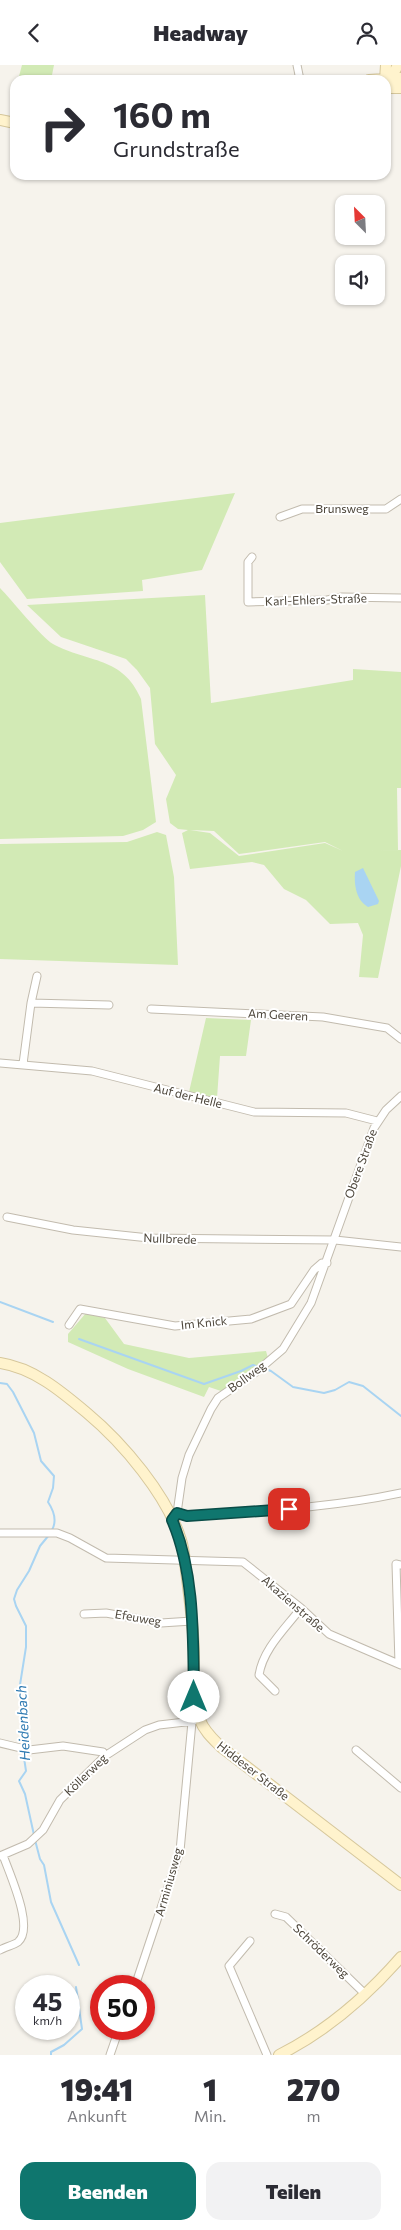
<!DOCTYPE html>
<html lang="de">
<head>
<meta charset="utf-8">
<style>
	:root { --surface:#fff; --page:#f2f2f3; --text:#2b2b33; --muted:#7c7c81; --accent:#0f766e }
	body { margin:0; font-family:Commissioner,sans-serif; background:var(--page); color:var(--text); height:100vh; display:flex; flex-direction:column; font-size:19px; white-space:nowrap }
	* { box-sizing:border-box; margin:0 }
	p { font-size:16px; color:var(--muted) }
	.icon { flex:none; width:28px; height:28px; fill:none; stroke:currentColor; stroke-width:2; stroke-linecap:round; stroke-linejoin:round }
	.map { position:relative; height:1990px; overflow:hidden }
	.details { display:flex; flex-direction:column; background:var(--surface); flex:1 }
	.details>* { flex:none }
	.banner { position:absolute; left:10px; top:10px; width:381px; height:105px; border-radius:15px; box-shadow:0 1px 4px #0004; background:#fff; color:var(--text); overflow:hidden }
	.needle { width:32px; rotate:336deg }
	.buttons { position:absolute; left:335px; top:130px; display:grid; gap:10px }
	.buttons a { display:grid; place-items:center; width:50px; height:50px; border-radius:10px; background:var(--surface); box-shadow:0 1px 4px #0004; font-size:25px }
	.speed { position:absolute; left:15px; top:1910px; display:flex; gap:10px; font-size:25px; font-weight:700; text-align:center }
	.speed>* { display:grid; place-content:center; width:65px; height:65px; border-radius:50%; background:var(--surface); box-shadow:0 1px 4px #0004; line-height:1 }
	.speed small { font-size:12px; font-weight:400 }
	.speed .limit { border:8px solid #d22; background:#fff; color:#111 }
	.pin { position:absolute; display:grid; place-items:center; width:42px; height:42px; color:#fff; margin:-21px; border-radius:10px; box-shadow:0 2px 8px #0006 }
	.me { position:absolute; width:55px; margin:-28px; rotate:0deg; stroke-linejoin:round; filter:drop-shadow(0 0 4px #0008) }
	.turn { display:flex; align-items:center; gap:18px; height:105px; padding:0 20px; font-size:22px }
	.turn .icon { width:65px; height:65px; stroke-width:2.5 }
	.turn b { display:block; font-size:35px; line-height:42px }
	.eta { display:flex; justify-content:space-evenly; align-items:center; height:85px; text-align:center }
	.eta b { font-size:30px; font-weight:800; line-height:35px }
	.action { display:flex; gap:10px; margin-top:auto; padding:10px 20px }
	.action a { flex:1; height:58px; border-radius:15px; background:var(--accent); color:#fff; font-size:20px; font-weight:800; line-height:58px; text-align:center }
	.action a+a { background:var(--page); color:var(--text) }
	header { display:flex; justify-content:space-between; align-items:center; height:65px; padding:0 20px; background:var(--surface); font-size:22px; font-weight:800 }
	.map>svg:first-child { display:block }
	.green { fill:#d2eab5 }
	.water { fill:#a9d4f2 }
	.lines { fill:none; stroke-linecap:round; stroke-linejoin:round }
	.stream { stroke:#a9d4f2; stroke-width:2 }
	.street-casing { stroke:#c2bbae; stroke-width:9 }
	.secondary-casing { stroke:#d6c79b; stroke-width:12 }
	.street { stroke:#fff; stroke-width:7 }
	.secondary { stroke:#fff3cd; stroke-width:10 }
	.route-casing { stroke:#0a4d48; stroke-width:12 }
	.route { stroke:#0f766e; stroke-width:9 }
	.labels { text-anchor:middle; stroke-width:4; stroke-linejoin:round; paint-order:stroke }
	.street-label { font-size:12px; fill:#4b4439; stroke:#fff }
	.water-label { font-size:14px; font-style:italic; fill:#2e7ab2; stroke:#fff }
</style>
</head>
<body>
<header><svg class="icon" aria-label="back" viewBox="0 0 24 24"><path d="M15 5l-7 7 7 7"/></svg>Headway<svg class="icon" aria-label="person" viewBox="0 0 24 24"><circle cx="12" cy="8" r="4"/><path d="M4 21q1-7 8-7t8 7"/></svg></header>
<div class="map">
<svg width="401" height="1990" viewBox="0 0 401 1990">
	<rect width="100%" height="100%" fill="#f6f3ec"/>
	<path class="green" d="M 22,0 L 54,0 L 51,15 L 18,15 Z
		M 235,428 L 202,505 L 142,515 L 143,526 L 27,534 L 0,497 L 0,458 Z
		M 0,523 C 11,534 42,573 53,579 C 88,598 123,591 141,634 L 156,757 L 143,765 L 123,771 L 0,774 Z
		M 205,530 L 211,638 L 353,615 L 353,604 L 401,607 L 401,723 L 397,723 L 398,785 L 343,786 L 325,777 L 239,789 L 214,766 L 190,765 L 210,768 L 239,791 L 325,778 L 343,786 L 401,785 L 401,801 L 378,913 L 359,912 L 363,870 L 358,858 L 330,859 L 306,835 L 284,824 L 264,800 L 252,797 L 190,804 L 182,768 L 188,765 L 178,764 L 170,758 L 166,734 L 176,710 L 155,679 L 150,623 L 137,605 L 126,594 L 61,572 L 27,540 Z
		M 157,767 L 166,770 L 174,812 L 178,900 L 0,894 L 0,779 L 127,777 Z
		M 206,953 L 251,955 L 246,991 L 220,991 L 217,1033 L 189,1027 Z
		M 86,1248 L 105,1253 L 124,1279 L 189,1293 L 266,1286 L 268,1293 L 221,1326 L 209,1322 L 204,1332 L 128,1304 L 68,1277 L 68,1269 Z"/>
	<path class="water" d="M 363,803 L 379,836 L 378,839 L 368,842 C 356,835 354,820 355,807 Z"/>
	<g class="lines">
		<path class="stream" d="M 0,1237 L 53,1257
			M 79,1274 L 204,1319 L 241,1306 L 253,1300 L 259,1302
			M 263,1303 L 271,1306 L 293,1322 L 324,1328 L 335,1325 L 349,1317 L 363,1321 L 401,1351
			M 0,1318 L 7,1319 L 13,1327 L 34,1368 L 41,1396 L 54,1411 L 53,1423 L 48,1437 C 54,1446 57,1456 52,1465
			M 25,1681 L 26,1659 L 19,1626 L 26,1582 L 26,1561 L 16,1541 L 14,1534 L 17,1525 L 29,1506 L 40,1481 L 49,1470
			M 23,1686 L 26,1706 L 19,1716 L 25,1729 L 34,1770
			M 35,1775 L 40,1794 L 44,1800 L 51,1837 L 79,1900
			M 51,1990 L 51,1987 L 64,1980 L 82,1964 L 76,1922"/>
		<g class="street-casing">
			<path id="street" d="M 297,0 L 300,15
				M 280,452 L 302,444 L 386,444 L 401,434
				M 252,492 L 248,497 L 248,537 L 327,535 L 342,532 L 401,533
				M 31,938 L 109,940
				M 151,944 L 323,952 L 387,963 L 401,974
				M 0,998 L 92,1006 L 254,1047 L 346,1048 L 377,1056
				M 23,999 L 31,938 L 37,911
				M 7,1152 L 73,1165 L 149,1173 L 335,1175 L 401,1182
				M 69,1260 L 80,1244 L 175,1261 L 251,1254 L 291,1239 L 314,1205 L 322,1198 L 327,1198
				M 177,1448 L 187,1451 C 259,1446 331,1443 401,1428
				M 172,1455 L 177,1448 L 182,1413 L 189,1390 L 211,1344 L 218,1333 L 256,1307 L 283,1284 L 311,1238 L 374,1063 L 386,1045 L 401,1031
				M 0,1468 L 57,1468 L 70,1473 L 106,1493 L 243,1497 L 301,1543 L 329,1569 L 401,1600
				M 84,1549 L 106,1548 L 161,1558 L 192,1556
				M 399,1599 L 396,1499 L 401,1500
				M 275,1626 L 259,1610 C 263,1584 285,1564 301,1543
				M 0,1678 L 29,1685 L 63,1681 L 103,1687 L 105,1691
				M 356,1685 L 401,1723
				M 0,1791 L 28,1779 L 43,1765 L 60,1735 L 105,1691 L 145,1665 L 159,1660 L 194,1656
				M 275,1849 L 286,1852 L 364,1928
				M 250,1876 L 229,1901 L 267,1990
				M 0,1885 C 5,1882 14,1880 18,1877 C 35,1863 9,1808 3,1790
				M 135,1921 L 180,1786 L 192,1657
				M 110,1990 L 119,1964"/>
		</g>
		<g class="secondary-casing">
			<path id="secondary" d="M 369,15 L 401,13
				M 385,15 L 386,0
				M 386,22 L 398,0
				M 386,23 L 401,23
				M 0,55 L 15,58
				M 0,1298 C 34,1303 62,1327 87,1348 C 123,1378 167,1430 181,1475 C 185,1487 185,1501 187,1513 C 190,1539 194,1565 194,1592 C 194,1613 191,1635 200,1655 C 204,1666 213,1674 221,1682 L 401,1820
				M 279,1990 C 325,1967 367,1931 401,1892"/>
		</g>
		<use href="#street" class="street"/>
		<use href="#secondary" class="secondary"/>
	</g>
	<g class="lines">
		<g class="route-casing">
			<path id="route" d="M 194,1632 C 193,1574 195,1508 172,1455 L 177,1448 L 187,1451 L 289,1444"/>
		</g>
		<use href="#route" class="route"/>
	</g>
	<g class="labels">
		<g class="street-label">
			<text x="342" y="448">Brunsweg</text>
			<text transform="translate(316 535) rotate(-2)" y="4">Karl-Ehlers-Straße</text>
			<text transform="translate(278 950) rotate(3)" y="4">Am Geeren</text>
			<text transform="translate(188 1031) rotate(14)" y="4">Auf der Helle</text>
			<text transform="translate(361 1099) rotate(-70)" y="4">Obere Straße</text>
			<text transform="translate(170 1174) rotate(2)" y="4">Nullbrede</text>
			<text transform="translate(204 1258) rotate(-6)" y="4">Im Knick</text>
			<text transform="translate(247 1312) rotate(-36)" y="4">Bollweg</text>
			<text transform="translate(293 1539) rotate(41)" y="4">Akazienstraße</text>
			<text transform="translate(138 1553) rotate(10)" y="4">Efeuweg</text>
			<text transform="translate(253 1706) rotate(38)" y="4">Hiddeser Straße</text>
			<text transform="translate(86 1710) rotate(-44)" y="4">Köllerweg</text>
			<text transform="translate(169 1817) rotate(-74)" y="4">Arminiusweg</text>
			<text transform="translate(321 1886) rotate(44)" y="4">Schröderweg</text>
		</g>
		<g class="water-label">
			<text transform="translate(23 1658) rotate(-93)" y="5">Heidenbach</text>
		</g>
	</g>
</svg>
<div class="buttons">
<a><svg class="needle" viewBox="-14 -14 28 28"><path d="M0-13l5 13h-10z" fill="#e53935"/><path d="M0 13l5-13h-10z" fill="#7c7c81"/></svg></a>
<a><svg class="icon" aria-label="sound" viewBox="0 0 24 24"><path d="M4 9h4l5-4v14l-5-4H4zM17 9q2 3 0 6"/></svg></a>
</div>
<div class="speed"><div>45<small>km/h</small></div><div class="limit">50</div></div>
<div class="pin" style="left:289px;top:1444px;background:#d93025"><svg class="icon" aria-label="arrive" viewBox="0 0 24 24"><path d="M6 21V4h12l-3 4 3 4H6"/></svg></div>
<svg class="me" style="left:194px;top:1632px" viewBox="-20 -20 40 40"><circle r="19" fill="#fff"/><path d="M0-13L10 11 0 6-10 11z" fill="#0f766e"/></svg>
<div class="banner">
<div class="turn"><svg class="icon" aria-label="right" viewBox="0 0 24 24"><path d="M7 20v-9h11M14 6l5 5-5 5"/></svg><div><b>160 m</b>Grundstraße</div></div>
</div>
</div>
<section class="details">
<div class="eta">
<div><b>19:41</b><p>Ankunft</p></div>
<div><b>1</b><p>Min.</p></div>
<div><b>270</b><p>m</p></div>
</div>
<div class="action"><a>Beenden</a><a>Teilen</a></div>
</section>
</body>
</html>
